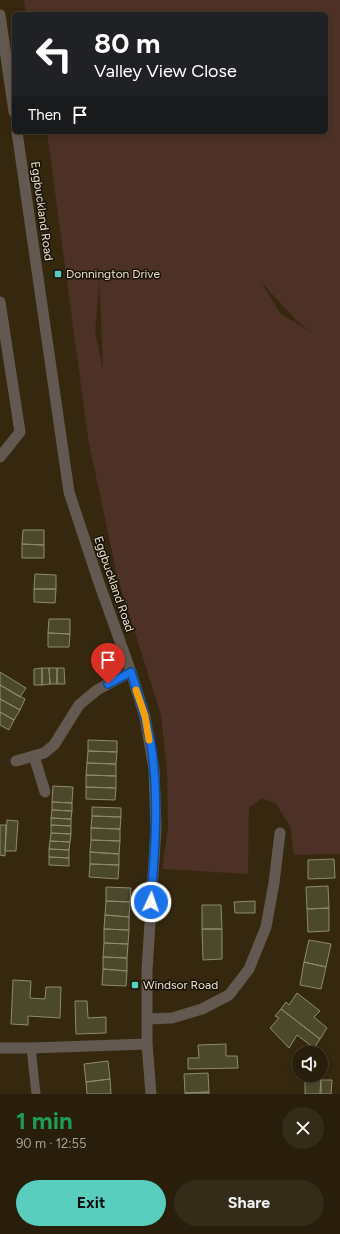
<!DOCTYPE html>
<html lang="en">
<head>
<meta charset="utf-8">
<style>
	:root { --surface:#281e0b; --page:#342b19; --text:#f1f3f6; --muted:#a5a29d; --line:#443c2c; --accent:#59cebe }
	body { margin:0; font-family:Figtree,sans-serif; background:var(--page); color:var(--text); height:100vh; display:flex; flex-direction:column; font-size:15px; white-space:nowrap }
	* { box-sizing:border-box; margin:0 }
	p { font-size:13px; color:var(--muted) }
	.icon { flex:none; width:22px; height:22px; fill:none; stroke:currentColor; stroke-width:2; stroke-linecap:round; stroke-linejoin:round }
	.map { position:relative; height:1094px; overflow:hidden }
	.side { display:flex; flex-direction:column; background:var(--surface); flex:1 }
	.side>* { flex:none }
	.top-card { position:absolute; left:12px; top:12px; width:316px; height:122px; border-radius:6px; box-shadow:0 2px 6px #0003,0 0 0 1px var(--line); background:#202124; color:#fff; overflow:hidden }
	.tools { position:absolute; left:292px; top:1046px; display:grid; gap:8px }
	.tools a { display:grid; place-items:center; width:36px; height:36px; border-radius:50%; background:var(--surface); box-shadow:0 2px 6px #0003,0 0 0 1px var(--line); font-size:20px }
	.pin { position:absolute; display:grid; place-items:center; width:34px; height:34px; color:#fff; margin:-41px -17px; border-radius:50% 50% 50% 0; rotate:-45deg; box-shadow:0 0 4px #0007 }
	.pin .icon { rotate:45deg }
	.me { position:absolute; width:44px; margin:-22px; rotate:3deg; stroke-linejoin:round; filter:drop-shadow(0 0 3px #0008) }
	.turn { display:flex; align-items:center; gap:14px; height:84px; padding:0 16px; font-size:18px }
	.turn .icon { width:52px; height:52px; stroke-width:2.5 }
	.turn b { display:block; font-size:28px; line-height:34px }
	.then { display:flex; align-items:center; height:38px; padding:0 16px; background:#0003; gap:8px; font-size:15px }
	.round { display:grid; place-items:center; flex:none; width:42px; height:42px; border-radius:21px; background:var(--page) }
	.head { display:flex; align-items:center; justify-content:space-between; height:68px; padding:0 16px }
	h1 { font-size:24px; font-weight:700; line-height:30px; color:#1e9e55 }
	.primary-button { display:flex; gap:8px; margin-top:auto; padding:8px 16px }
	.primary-button a { flex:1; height:46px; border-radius:24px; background:var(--accent); color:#111; font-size:16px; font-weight:700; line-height:46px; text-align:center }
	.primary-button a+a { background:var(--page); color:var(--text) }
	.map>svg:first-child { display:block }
	.green { fill:#4d3026; fill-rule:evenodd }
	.building { fill:#4c482c; stroke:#8e8b6c }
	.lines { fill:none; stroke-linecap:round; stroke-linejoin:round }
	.service { stroke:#645950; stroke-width:9 }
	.minor { stroke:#645950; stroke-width:11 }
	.route-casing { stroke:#114b97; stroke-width:10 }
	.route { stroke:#1a73e8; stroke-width:7 }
	.slow { stroke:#f59e0b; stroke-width:7 }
	.poi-dot { fill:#59cebe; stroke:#181207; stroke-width:1.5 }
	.labels { text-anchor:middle; stroke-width:3; stroke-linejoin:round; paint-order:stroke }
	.street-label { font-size:12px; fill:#e9e0d2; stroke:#181207 }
	.poi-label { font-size:12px; fill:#e9e0d2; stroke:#181207; text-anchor:start }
</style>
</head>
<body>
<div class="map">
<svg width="340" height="1094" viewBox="0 0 340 1094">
	<rect width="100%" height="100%" fill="#35280f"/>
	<path class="green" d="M 24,0 L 340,0 L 340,854 L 294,855 L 290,826 L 276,804 L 262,798 L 249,808 L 248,874 L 162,869 L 168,828 L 167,770 L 161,715 L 117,576 L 88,438 L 47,132 L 326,132 L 326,14 L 26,14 ZM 98,269 L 99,270 L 103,370 L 95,332 L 99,288 ZM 261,282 L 298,322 L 314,334 L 280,313 Z"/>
	<path class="building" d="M 23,530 L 44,530 L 44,545 L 22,544 Z
		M 22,544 L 44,545 L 44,558 L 22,558 Z
		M 35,574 L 56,575 L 56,589 L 34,589 Z
		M 34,589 L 56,589 L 55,603 L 34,602 Z
		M 49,619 L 70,619 L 70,634 L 48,633 Z
		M 48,633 L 70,634 L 69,647 L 48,647 Z
		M 42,668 L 42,685 L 34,685 L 34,669 Z
		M 42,668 L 49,668 L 50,684 L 42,685 Z
		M 49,668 L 57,668 L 57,684 L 50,684 Z
		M 57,668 L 64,668 L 65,684 L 57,684 Z
		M 0,672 L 26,688 L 20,697 L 0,685 Z
		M 0,685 L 25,699 L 20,710 L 0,699 Z
		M 0,699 L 20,710 L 14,720 L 0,712 Z
		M 0,712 L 14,720 L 9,730 L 0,725 Z
		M 88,740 L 117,741 L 117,752 L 88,751 Z
		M 88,751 L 117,752 L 116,764 L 87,763 Z
		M 87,763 L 116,764 L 116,776 L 86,775 Z
		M 86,775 L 116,776 L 116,788 L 86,787 Z
		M 53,786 L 73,787 L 72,803 L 52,802 Z
		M 86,787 L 116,788 L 115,800 L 86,799 Z
		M 52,802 L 72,803 L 72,811 L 52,810 Z
		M 92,807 L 121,808 L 121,817 L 92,816 Z
		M 52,810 L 72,811 L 71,819 L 51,818 Z
		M 92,816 L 121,817 L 120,829 L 91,828 Z
		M 51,818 L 71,819 L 71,826 L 51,825 Z
		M 7,820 L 18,821 L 16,851 L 5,851 Z
		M 0,825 L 6,825 L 5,856 L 0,855 Z
		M 51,825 L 71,826 L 71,834 L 51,833 Z
		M 91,828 L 120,829 L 120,841 L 91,840 Z
		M 51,833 L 71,834 L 70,842 L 50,841 Z
		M 91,840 L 120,841 L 119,854 L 90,852 Z
		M 50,841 L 70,842 L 69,850 L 49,849 Z
		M 49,849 L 69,850 L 69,858 L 49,857 Z
		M 90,852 L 119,854 L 119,865 L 90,864 Z
		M 49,857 L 69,858 L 69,866 L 49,865 Z
		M 334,859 L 335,878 L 308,879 L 308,860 Z
		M 90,864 L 119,865 L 118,879 L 89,877 Z
		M 328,886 L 329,908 L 307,909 L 306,887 Z
		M 106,887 L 131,888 L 130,902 L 106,901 Z
		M 106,901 L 130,902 L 129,917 L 105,915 Z
		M 255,901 L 255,913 L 235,913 L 234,902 Z
		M 202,905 L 221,905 L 222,929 L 202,929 Z
		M 329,908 L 329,931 L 308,932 L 307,909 Z
		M 105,915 L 129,917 L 129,930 L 104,929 Z
		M 104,929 L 129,930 L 128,944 L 104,943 Z
		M 202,929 L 222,929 L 222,959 L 203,960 Z
		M 309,940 L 331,944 L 326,967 L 304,962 Z
		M 104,943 L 128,944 L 127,958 L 103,957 Z
		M 103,957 L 127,958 L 127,971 L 103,969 Z
		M 304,962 L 326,967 L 321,989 L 300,985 Z
		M 103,969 L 127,971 L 126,986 L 102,985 Z
		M 13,980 L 31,981 L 30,998 L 45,999 L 46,987 L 61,987 L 60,1018 L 28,1016 L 28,1025 L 11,1024 Z
		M 297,993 L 320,1011 L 314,1017 L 327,1028 L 320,1039 L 281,1009 L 286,1002 L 289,1005 Z
		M 75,1001 L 87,1001 L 88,1018 L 106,1017 L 106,1033 L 76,1034 Z
		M 281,1009 L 320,1039 L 314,1048 L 297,1035 L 289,1048 L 270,1028 L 279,1018 L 275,1016 Z
		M 226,1044 L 226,1056 L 237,1056 L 238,1068 L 188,1069 L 188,1058 L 199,1058 L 198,1045 Z
		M 108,1061 L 110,1079 L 86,1082 L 84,1064 Z
		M 208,1073 L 209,1092 L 185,1093 L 184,1074 Z
		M 305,1075 L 321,1075 L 320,1094 L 305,1094 Z
		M 110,1079 L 111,1094 L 87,1094 L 86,1082 Z
		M 321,1080 L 332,1080 L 331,1094 L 321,1094 Z
		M 209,1092 L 209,1094 L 185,1094 L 185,1093 Z"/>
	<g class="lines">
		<path class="service" d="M 31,1048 L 36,1094"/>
		<path class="minor" d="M 0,15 L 14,112
			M 17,132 L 69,492 L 99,583 L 131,672 L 145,717 L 154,769 L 156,828 L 147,970 L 147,1044 L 151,1094
			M 0,302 L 20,432 L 0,457
			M 34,756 L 45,792
			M 16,761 L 44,753 L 54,745 L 79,705 L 97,690 L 131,672
			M 147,1019 L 172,1018 L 202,1009 L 229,995 L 249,969 L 266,927 L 274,883 L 280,833
			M 0,1048 L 31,1048 L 147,1044"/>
	</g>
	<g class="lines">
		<g class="route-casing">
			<path id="route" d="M 108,684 L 131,672 C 141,703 152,736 154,770 C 158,814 154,858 151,902"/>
		</g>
		<use href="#route" class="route"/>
		<path class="slow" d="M 136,690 L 145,716 L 149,740"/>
	</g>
	<g class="poi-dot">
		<rect x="54" y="270" width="8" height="8" rx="2"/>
		<rect x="131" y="981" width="8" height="8" rx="2"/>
	</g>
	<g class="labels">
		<g class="street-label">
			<text transform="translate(42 211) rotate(82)" y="4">Eggbuckland Road</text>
			<text transform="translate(114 584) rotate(71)" y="4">Eggbuckland Road</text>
		</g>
		<g class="poi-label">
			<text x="66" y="278">Donnington Drive</text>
			<text x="143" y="989">Windsor Road</text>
		</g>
	</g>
</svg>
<div class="tools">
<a><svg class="icon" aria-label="sound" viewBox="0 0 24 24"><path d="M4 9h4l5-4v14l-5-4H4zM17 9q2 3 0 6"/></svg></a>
</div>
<div class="pin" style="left:108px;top:684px;background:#d93025"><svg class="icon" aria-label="arrive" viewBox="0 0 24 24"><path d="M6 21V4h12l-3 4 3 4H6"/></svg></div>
<svg class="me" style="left:151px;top:902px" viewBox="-20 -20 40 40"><circle r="17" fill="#1a73e8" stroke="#fff" stroke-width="3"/><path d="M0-11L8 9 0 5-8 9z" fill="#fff"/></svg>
<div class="top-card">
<div class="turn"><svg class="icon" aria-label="left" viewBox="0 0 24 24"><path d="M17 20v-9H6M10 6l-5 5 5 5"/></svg><div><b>80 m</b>Valley View Close</div></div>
<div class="then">Then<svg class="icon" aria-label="arrive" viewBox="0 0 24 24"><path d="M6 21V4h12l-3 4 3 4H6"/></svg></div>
</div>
</div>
<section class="side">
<div class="head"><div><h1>1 min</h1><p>90 m · 12:55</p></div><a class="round"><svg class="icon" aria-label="close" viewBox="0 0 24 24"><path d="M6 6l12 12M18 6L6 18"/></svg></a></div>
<div class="primary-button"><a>Exit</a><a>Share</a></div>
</section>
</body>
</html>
